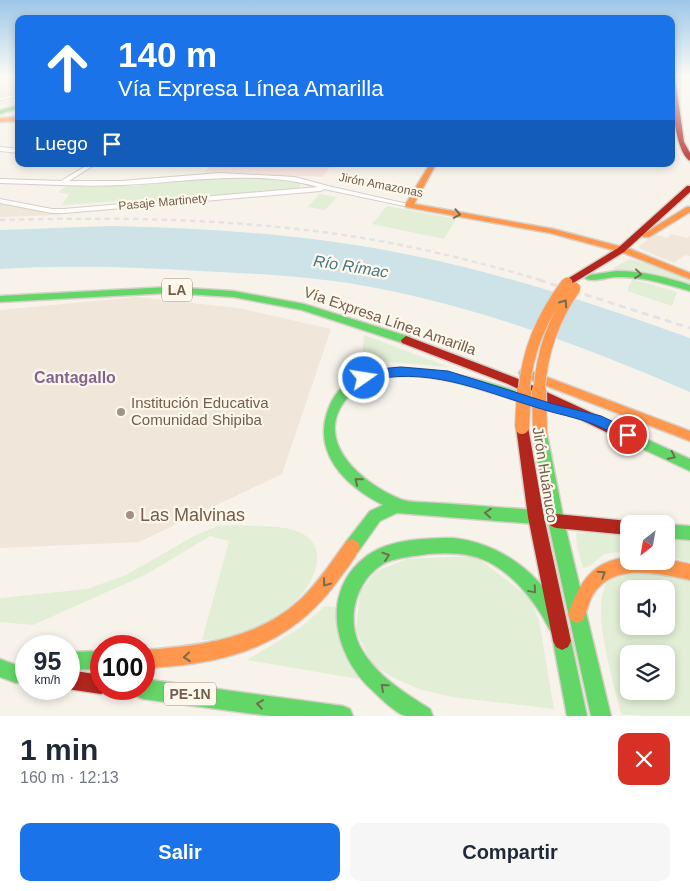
<!DOCTYPE html>
<html lang="es">
<head>
<meta charset="utf-8">
<style>
	:root { --surface:#fff; --page:#f6f6f7; --text:#1f2937; --muted:#747a83; --accent:#1a73e8 }
	body { margin:0; font-family:Helvetica,sans-serif; background:var(--page); color:var(--text); height:100vh; display:flex; flex-direction:column; font-size:19px; white-space:nowrap }
	* { box-sizing:border-box; margin:0 }
	p { font-size:16px; color:var(--muted) }
	.icon { flex:none; width:28px; height:28px; fill:none; stroke:currentColor; stroke-width:2; stroke-linecap:round; stroke-linejoin:round }
	.map { position:relative; height:716px; overflow:hidden }
	.drawer { display:flex; flex-direction:column; background:var(--surface); flex:1 }
	.drawer>* { flex:none }
	.hud { position:absolute; left:15px; top:15px; width:660px; height:152px; border-radius:10px; box-shadow:0 2px 8px #0003; background:#1a73e8; color:#fff; overflow:hidden }
	.needle { width:32px; rotate:211deg }
	.tools { position:absolute; left:620px; top:515px; display:grid; gap:10px }
	.tools a { display:grid; place-items:center; width:55px; height:55px; border-radius:10px; background:var(--surface); box-shadow:0 2px 8px #0003; font-size:25px }
	.speed { position:absolute; left:15px; top:635px; display:flex; gap:10px; font-size:25px; font-weight:700; text-align:center }
	.speed>* { display:grid; place-content:center; width:65px; height:65px; border-radius:50%; background:var(--surface); box-shadow:0 2px 8px #0003; line-height:1 }
	.speed small { font-size:12px; font-weight:400 }
	.speed .limit { border:8px solid #d22; background:#fff; color:#111 }
	.pin { position:absolute; display:grid; place-items:center; width:42px; height:42px; color:#fff; margin:-21px; border:2px solid #fff; border-radius:50%; box-shadow:0 1px 5px #0007 }
	.me { position:absolute; width:55px; margin:-28px; rotate:77deg; stroke-linejoin:round; filter:drop-shadow(0 0 4px #0008) }
	.turn { display:flex; align-items:center; gap:18px; height:105px; padding:0 20px; font-size:22px }
	.turn .icon { width:65px; height:65px; stroke-width:2.5 }
	.turn b { display:block; font-size:35px; line-height:42px }
	.then { display:flex; align-items:center; height:48px; padding:0 20px; background:#0003; gap:10px; font-size:19px }
	.round { display:grid; place-items:center; flex:none; width:52px; height:52px; border-radius:10px; background:var(--page) }
	.head { display:flex; align-items:center; justify-content:space-between; height:85px; padding:0 20px }
	h1 { font-size:30px; font-weight:800; line-height:38px }
	.action { display:flex; gap:10px; margin-top:auto; padding:10px 20px }
	.action a { flex:1; height:58px; border-radius:10px; background:var(--accent); color:#fff; font-size:20px; font-weight:800; line-height:58px; text-align:center }
	.action a+a { background:var(--page); color:var(--text) }
	.map>svg:first-child { display:block }
	.residential { fill:#f0e6d9 }
	.medical { fill:#f8e5e2 }
	.green { fill:#e2eed6; fill-rule:evenodd }
	.water { fill:#cde3e7 }
	.lines { fill:none; stroke-linecap:round; stroke-linejoin:round }
	.street-casing { stroke:#d6d0c9; stroke-width:2 }
	.fast-casing { stroke:#d7d0c9; stroke-width:3 }
	.slow-casing { stroke:#d7d0c9; stroke-width:3 }
	.jam-casing { stroke:#d7d0c9; stroke-width:3 }
	.street { fill:#fefdfc; fill-rule:evenodd }
	.fast { fill:#63d668; fill-rule:evenodd }
	.slow { fill:#ff974d; fill-rule:evenodd }
	.jam { fill:#b3261e; fill-rule:evenodd }
	.rail-far1 { stroke:#e5e2e5; stroke-width:2.5; stroke-dasharray:5.5 4; stroke-linecap:butt }
	.rail { stroke:#e5e2e5; stroke-width:3; stroke-dasharray:7 5; stroke-linecap:butt }
	.slow-bridge-far1-casing { stroke:#d7d0c9; stroke-width:13; stroke-linecap:butt }
	.slow-bridge-casing { stroke:#d7d0c9; stroke-width:16; stroke-linecap:butt }
	.slow-bridge-far1 { stroke:#ff974d; stroke-width:11 }
	.slow-bridge { stroke:#ff974d; stroke-width:14 }
	.oneway { stroke:#716f50 }
	.route { fill:#1a73e8; stroke:#114b97 }
	.poi-dot { fill:#a29284; stroke:#fef8ec; stroke-width:2 }
	.labels { text-anchor:middle; stroke-width:4.5; stroke-linejoin:round; paint-order:stroke }
	.far-street-label { font-size:12px; fill:#745d4c; stroke:#fef8ec }
	.shield { fill:#fef8ec; stroke:#9d8c7c; stroke-width:1 }
	.shield-label { font-size:14px; font-weight:bold; fill:#745d4c }
	.street-label { font-size:15px; fill:#745d4c; stroke:#fef8ec }
	.poi-label { font-size:15px; fill:#745d4c; stroke:#fef8ec; text-anchor:start }
	.water-label { font-size:16px; font-style:italic; fill:#467886; stroke:#fef8ec }
	.neighbourhood-label { font-size:16px; font-weight:bold; fill:#846390; stroke:#fef8ec }
	.near-poi-label { font-size:18px; fill:#745d4c; stroke:#fef8ec; text-anchor:start }
</style>
</head>
<body>
<div class="map">
<svg width="690" height="716" viewBox="0 0 690 716">
	<rect width="100%" height="100%" fill="#f7f3eb"/>
	<path class="residential" d="M 19,83 L 19,103 L 9,106 L 0,103 L 0,87 Z
		M 0,202 L 61,212 L 58,215 L 0,217 Z
		M 655,234 L 667,238 L 671,234 L 687,238 L 690,236 L 690,256 L 685,255 L 674,263 L 641,249 L 639,246 Z
		M 137,297 L 238,308 L 331,329 L 282,474 L 139,542 L 0,548 L 0,310 Z"/>
	<path class="medical" d="M 212,164 L 333,164 L 322,177 L 205,172 Z"/>
	<path class="green" d="M 260,178 L 301,184 L 299,188 L 154,201 L 153,199 L 62,205 L 69,194 L 58,192 L 67,186 L 133,186 L 190,180 Z
		M 320,194 L 337,197 L 325,210 L 307,207 Z
		M 387,206 L 456,219 L 444,239 L 372,224 Z
		M 630,259 L 663,268 L 690,279 L 690,286 L 651,274 L 616,271 L 613,268 Z
		M 632,279 L 677,292 L 672,306 L 627,291 Z
		M 364,335 L 449,367 L 377,361 L 361,367 Z
		M 240,525 C 257,527 277,525 293,530 C 339,543 310,594 284,611 C 260,627 231,641 202,640 L 229,541 L 210,536 L 145,575 L 33,625 L 0,622 L 0,598 L 87,589 L 126,575 L 194,536 L 217,526 Z
		M 576,533 L 629,534 L 629,550 L 604,554 L 590,566 L 583,568 L 577,547 Z
		M 666,537 L 690,540 L 690,562 L 666,556 Z
		M 475,556 L 530,598 L 539,620 L 554,709 L 452,697 L 419,689 L 392,677 L 372,664 L 356,631 L 360,592 L 375,572 L 407,559 Z
		M 621,572 L 690,578 L 690,716 L 646,716 L 621,714 C 614,683 591,612 606,584 C 609,580 616,576 621,572 ZM 629,589 L 666,589 L 666,626 L 629,626 ZM 629,654 L 666,654 L 666,691 L 629,691 Z
		M 325,606 L 335,607 L 359,679 L 247,660 L 300,628 Z"/>
	<path class="water" d="M 111,226 C 213,228 315,235 415,256 C 509,275 600,306 690,338 L 690,392 C 591,349 487,310 381,289 C 322,277 261,274 201,271 C 134,267 67,265 0,269 L 0,230 Z"/>
	<g class="lines">
		<g class="street-casing">
			<path id="street" d="M 0,76 L 8,76 L 0,78 Z
				M 19,81 L 19,83 L 0,88 L 0,86 Z
				M 19,94 L 19,96 L 0,100 L 0,98 Z
				M 0,147 L 19,149 L 19,153 L 0,151 Z
				M 89,164 L 96,164 L 69,181 L 121,181 L 220,173 L 295,177 L 328,186 L 412,205 L 409,207 L 324,189 L 321,191 L 64,213 L 52,213 L 0,203 L 0,199 L 52,209 L 64,209 L 318,187 C 253,169 188,182 122,185 C 81,187 40,184 0,183 L 0,179 L 61,181 Z"/>
		</g>
		<g class="fast-casing">
			<path id="fast" d="M 19,105 L 19,108 L 0,114 L 0,110 Z
				M 616,271 C 642,271 666,277 690,285 L 690,291 C 665,284 642,276 616,277 C 607,277 592,283 585,278 L 590,275 Z
				M 169,287 L 233,291 L 304,304 L 410,337 L 411,340 L 406,344 L 302,310 L 233,297 L 169,293 L 0,302 L 0,296 Z
				M 395,368 C 445,368 490,382 537,398 L 539,401 L 537,404 L 533,406 C 482,390 428,367 374,379 C 362,382 351,392 344,402 C 314,444 364,484 400,499 C 410,503 426,502 437,503 C 470,505 503,508 536,510 L 541,512 L 544,517 L 541,522 L 536,524 L 397,513 L 380,521 L 358,552 L 352,555 L 346,552 L 344,547 L 346,542 L 370,511 L 383,505 C 346,486 312,454 328,410 C 333,395 344,383 357,376 C 369,371 382,370 395,368 Z
				M 611,423 L 690,459 L 690,471 L 606,432 L 605,428 L 606,424 Z
				M 540,429 L 545,430 L 547,434 L 564,521 L 611,716 L 591,716 L 548,521 L 533,434 L 535,430 Z
				M 666,524 L 690,526 L 690,540 L 666,538 Z
				M 453,538 C 507,544 549,581 569,630 L 567,634 L 571,641 L 587,716 L 567,716 L 553,641 L 555,637 C 549,630 546,622 541,614 C 529,595 514,577 494,565 C 475,553 451,552 428,554 C 415,556 400,557 387,562 C 356,577 344,620 362,650 C 377,676 405,693 430,709 L 433,716 C 425,716 414,716 406,716 C 397,714 380,698 373,691 C 333,655 319,590 368,555 C 391,539 426,538 453,538 Z
				M 101,651 L 101,669 L 69,670 L 69,652 Z
				M 0,659 L 16,665 L 26,662 L 26,680 L 16,683 L 0,677 Z
				M 144,679 L 343,706 L 350,709 L 353,716 L 270,716 L 143,699 L 136,696 L 133,689 L 144,689 Z"/>
		</g>
		<g class="slow-casing">
			<path id="slow" d="M 19,117 L 19,121 L 0,122 L 0,118 Z
				M 430,164 L 436,164 L 414,204 L 553,229 L 630,249 L 690,273 L 690,279 L 624,253 L 550,233 L 406,207 L 405,205 Z
				M 687,207 L 690,207 L 690,212 L 649,237 L 643,237 L 642,235 Z
				M 525,369 L 690,431 L 690,441 L 521,376 L 519,373 L 521,370 Z
				M 352,539 L 358,542 L 360,547 C 355,559 346,569 339,579 C 291,647 224,665 144,668 L 144,650 C 201,646 258,639 301,599 C 319,582 332,561 346,542 Z
				M 629,557 L 629,561 L 666,561 L 666,559 L 690,564 L 690,580 C 658,573 610,561 591,598 C 588,605 586,613 583,620 L 577,623 L 571,620 L 568,614 C 580,582 592,561 629,557 Z"/>
		</g>
		<g class="jam-casing">
			<path id="jam" d="M 671,76 L 675,76 L 684,142 L 690,153 L 690,161 C 674,151 671,94 671,76 Z
				M 687,186 L 690,186 L 690,192 L 624,252 L 570,285 L 564,285 L 564,281 L 618,248 Z
				M 406,336 L 516,378 L 616,424 L 617,428 L 616,432 L 611,433 L 606,432 L 508,384 L 402,343 L 401,340 Z
				M 522,422 L 527,423 L 528,427 L 544,517 L 571,641 L 568,647 L 562,650 L 556,647 L 553,641 L 528,517 L 516,427 L 517,423 Z
				M 556,514 L 629,521 L 635,524 L 629,524 L 629,535 L 556,528 L 551,526 L 548,521 L 551,516 Z
				M 69,670 L 101,675 L 101,689 L 109,689 L 108,691 L 101,694 L 67,689 L 69,689 Z"/>
		</g>
		<use href="#street" class="street"/>
		<use href="#fast" class="fast"/>
		<use href="#slow" class="slow"/>
		<use href="#jam" class="jam"/>
		<path class="rail-far1" d="M 0,220 C 112,217 225,218 337,234 C 407,244 476,261 544,281"/>
		<path class="rail" d="M 539,280 L 690,328"/>
		<g class="slow-bridge-far1-casing">
			<path id="slow-bridge-far1" d="M 524,391 C 527,350 542,316 567,283
				M 539,391 C 542,352 553,320 575,288"/>
		</g>
		<g class="slow-bridge-casing">
			<path id="slow-bridge" d="M 539,390 L 540,434
				M 522,427 L 524,390"/>
		</g>
		<use href="#slow-bridge-far1" class="slow-bridge-far1"/>
		<use href="#slow-bridge" class="slow-bridge"/>
	</g>
	<defs><path id="oneway-chevron" d="M-2-3.5L2.5 0L-2 3.5" fill="none" stroke-width="1.6" stroke-linecap="round" stroke-linejoin="round" transform="scale(1.25)"/></defs>
	<g class="oneway">
		<use href="#oneway-chevron" transform="translate(457 214) rotate(11)"/>
		<use href="#oneway-chevron" transform="translate(638 274) rotate(6)"/>
		<use href="#oneway-chevron" transform="translate(564 303) rotate(-55)"/>
		<use href="#oneway-chevron" transform="translate(672 456) rotate(26)"/>
		<use href="#oneway-chevron" transform="translate(358 481) rotate(-141)"/>
		<use href="#oneway-chevron" transform="translate(488 513) rotate(-175)"/>
		<use href="#oneway-chevron" transform="translate(386 556) rotate(-19)"/>
		<use href="#oneway-chevron" transform="translate(602 574) rotate(-33)"/>
		<use href="#oneway-chevron" transform="translate(326 583) rotate(127)"/>
		<use href="#oneway-chevron" transform="translate(533 590) rotate(50)"/>
		<use href="#oneway-chevron" transform="translate(187 657) rotate(174)"/>
		<use href="#oneway-chevron" transform="translate(384 687) rotate(-139)"/>
		<use href="#oneway-chevron" transform="translate(260 704) rotate(-172)"/>
	</g>
	<linearGradient id="sky" x2="0" y2="1"><stop stop-color="#9dc7e8"/><stop offset="0.43" stop-color="#fbfaf6"/><stop offset="1" stop-color="#fbfaf6" stop-opacity="0"/></linearGradient>
	<rect width="690" height="176" fill="url(#sky)"/>
	<path class="route" d="M 401,367 L 448,371 L 553,404 L 601,416 L 633,431 L 635,435 L 633,439 L 628,440 C 616,436 605,428 593,424 C 576,417 556,414 538,408 C 480,390 425,365 364,382 L 358,378 L 359,375 L 379,369 Z"/>
	<g class="poi-dot">
		<circle cx="121" cy="412" r="5"/>
		<circle cx="130" cy="515" r="5"/>
	</g>
	<g class="labels">
		<g class="far-street-label">
			<text transform="translate(381 185) rotate(11)" y="4">Jirón Amazonas</text>
			<text transform="translate(163 202) rotate(-5)" y="4">Pasaje Martinety</text>
		</g>
		<g class="shield">
			<rect x="162" y="278.5" width="30" height="23" rx="4"/>
			<rect x="164" y="682.5" width="52" height="23" rx="4"/>
		</g>
		<g class="shield-label">
			<text x="177" y="295">LA</text>
			<text x="190" y="699">PE-1N</text>
		</g>
		<g class="street-label">
			<text transform="translate(390 321) rotate(19)" y="5">Vía Expresa Línea Amarilla</text>
			<text transform="translate(545 475) rotate(81)" y="5">Jirón Huánuco</text>
		</g>
		<g class="poi-label">
			<text x="131" y="408">Institución Educativa<tspan x="131" dy="17">Comunidad Shipiba</tspan></text>
		</g>
		<g class="water-label">
			<text transform="translate(351 266) rotate(9)" y="6">Río Rímac</text>
		</g>
		<g class="neighbourhood-label">
			<text x="75" y="383">Cantagallo</text>
		</g>
		<g class="near-poi-label">
			<text x="140" y="521">Las Malvinas</text>
		</g>
	</g>
</svg>
<div class="tools">
<a><svg class="needle" viewBox="-14 -14 28 28"><path d="M0-13l5 13h-10z" fill="#e53935"/><path d="M0 13l5-13h-10z" fill="#747a83"/></svg></a>
<a><svg class="icon" aria-label="sound" viewBox="0 0 24 24"><path d="M4 9h4l5-4v14l-5-4H4zM17 9q2 3 0 6"/></svg></a>
<a><svg class="icon" aria-label="layers" viewBox="0 0 24 24"><path d="M12 4l9 5-9 5-9-5zM3 14l9 5 9-5"/></svg></a>
</div>
<div class="speed"><div>95<small>km/h</small></div><div class="limit">100</div></div>
<div class="pin" style="left:628px;top:435px;background:#d93025"><svg class="icon" aria-label="arrive" viewBox="0 0 24 24"><path d="M6 21V4h12l-3 4 3 4H6"/></svg></div>
<svg class="me" style="left:364px;top:378px" viewBox="-20 -20 40 40"><circle r="17" fill="#1a73e8" stroke="#fff" stroke-width="3"/><path d="M0-11L8 9 0 5-8 9z" fill="#fff"/></svg>
<div class="hud">
<div class="turn"><svg class="icon" aria-label="ahead" viewBox="0 0 24 24"><path d="M12 20V5M6 11l6-6 6 6"/></svg><div><b>140 m</b>Vía Expresa Línea Amarilla</div></div>
<div class="then">Luego<svg class="icon" aria-label="arrive" viewBox="0 0 24 24"><path d="M6 21V4h12l-3 4 3 4H6"/></svg></div>
</div>
</div>
<section class="drawer">
<div class="head"><div><h1>1 min</h1><p>160 m · 12:13</p></div><a class="round" style="background:#d93025;color:#fff"><svg class="icon" aria-label="close" viewBox="0 0 24 24"><path d="M6 6l12 12M18 6L6 18"/></svg></a></div>
<div class="action"><a>Salir</a><a>Compartir</a></div>
</section>
</body>
</html>
